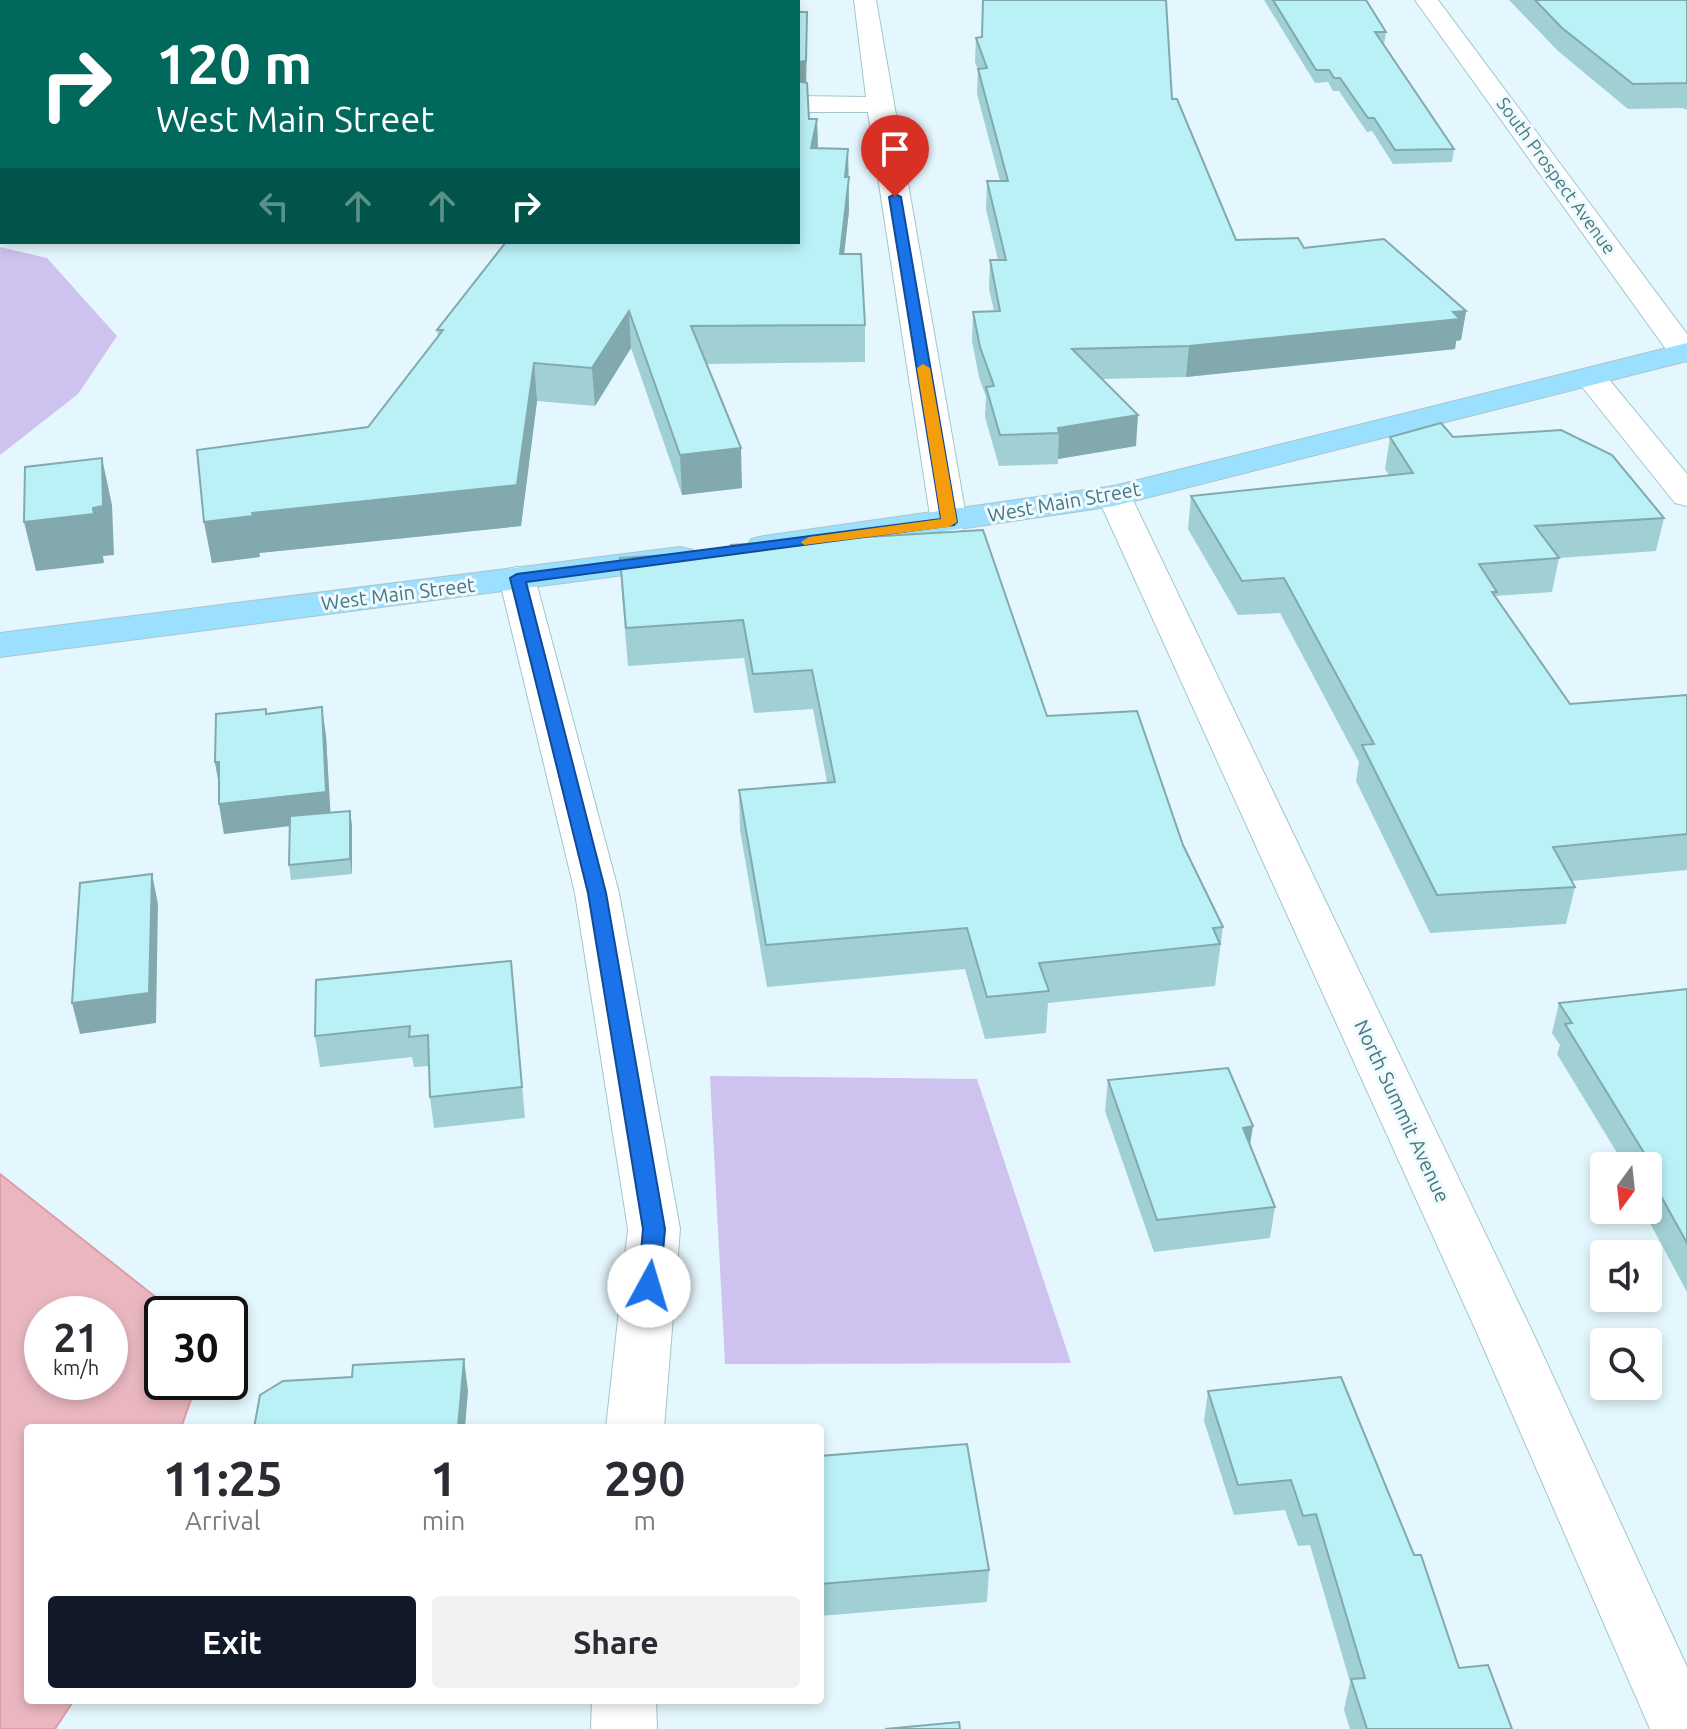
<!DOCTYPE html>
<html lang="en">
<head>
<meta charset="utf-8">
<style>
	:root { --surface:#fff; --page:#f2f2f3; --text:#2b2b33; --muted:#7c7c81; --accent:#111827 }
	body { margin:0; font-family:Ubuntu,sans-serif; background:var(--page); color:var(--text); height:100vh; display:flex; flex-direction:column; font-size:30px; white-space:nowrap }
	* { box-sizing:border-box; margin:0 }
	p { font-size:26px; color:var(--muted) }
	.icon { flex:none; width:44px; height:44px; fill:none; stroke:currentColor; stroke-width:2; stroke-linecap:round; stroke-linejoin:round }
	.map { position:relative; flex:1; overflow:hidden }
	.drawer { position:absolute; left:24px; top:1424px; width:800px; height:280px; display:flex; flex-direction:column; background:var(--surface); border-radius:8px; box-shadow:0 4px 12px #0003 }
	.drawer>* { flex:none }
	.hud { position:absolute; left:0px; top:0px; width:800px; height:244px; box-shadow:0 4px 12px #0003; background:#00695c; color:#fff; overflow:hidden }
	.needle { width:52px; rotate:195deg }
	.buttons { position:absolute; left:1590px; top:1152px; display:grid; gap:16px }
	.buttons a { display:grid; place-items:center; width:72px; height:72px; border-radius:8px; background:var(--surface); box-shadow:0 4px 12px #0003; font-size:40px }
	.speed { position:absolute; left:24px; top:1296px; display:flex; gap:16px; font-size:40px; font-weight:700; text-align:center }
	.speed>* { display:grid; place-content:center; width:104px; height:104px; border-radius:50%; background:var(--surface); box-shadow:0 4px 12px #0003; line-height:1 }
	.speed small { font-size:20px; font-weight:400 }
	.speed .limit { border:4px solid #111; border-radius:12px; background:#fff; color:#111 }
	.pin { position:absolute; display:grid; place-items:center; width:68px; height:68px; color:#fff; margin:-82px -34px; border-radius:50% 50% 50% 0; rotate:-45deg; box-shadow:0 0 8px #0007 }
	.pin .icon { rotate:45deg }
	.me { position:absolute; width:88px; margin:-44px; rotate:6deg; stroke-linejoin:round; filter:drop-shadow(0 0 6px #0008) }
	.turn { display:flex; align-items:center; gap:28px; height:168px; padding:0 24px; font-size:36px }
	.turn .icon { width:104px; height:104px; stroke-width:2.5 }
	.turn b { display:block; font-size:56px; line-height:68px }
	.lanes { display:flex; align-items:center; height:76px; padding:0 24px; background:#0003; justify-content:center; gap:40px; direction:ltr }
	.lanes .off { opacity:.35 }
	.eta { display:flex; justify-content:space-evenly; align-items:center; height:136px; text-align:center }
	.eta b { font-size:48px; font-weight:700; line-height:56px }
	.button { display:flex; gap:16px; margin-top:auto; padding:16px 24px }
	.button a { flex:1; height:92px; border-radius:8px; background:var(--accent); color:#fff; font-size:32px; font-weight:700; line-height:92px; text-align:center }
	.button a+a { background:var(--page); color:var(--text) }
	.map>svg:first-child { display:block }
	.green { fill:#cec2ee }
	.water { fill:#eab7c0; stroke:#dd9da7; stroke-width:2; fill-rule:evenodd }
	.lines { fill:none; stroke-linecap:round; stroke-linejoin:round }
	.minor-casing { stroke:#a2c6cb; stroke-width:2 }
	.primary-casing { stroke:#aec4c5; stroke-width:2 }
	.minor { fill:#fff; fill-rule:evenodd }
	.primary { fill:#9ce0ff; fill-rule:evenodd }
	.wall { fill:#a0cfd4 }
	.shaded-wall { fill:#82a9ad }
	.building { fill:#baf1f7; stroke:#82a9ad; stroke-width:2 }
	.route { fill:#1a73e8; stroke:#114b97; stroke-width:2 }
	.slow { fill:#f59e0b }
	.labels { text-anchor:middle; stroke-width:6; stroke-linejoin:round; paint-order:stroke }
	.far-street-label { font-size:18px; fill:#47787b; stroke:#eefaff }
	.street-label { font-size:20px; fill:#47787b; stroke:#eefaff }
</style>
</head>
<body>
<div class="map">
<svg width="1687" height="1729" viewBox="0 0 1687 1729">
	<rect width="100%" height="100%" fill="#e5f7fe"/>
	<path class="green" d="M 0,247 L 47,258 L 117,336 L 78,394 L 0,455 Z
		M 710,1076 L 977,1079 L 1071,1363 L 725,1364 Z"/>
	<path class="water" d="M 0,1174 L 177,1314 L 162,1314 L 162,1382 L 197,1382 L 181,1428 L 28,1428 L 28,1700 L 74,1700 L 55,1729 L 0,1729 ZM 42,1314 L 110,1314 L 110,1382 L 42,1382 Z"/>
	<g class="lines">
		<g class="minor-casing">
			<path id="minor" d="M 854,0 L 876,0 L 967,522 L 962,530 L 949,533 L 936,530 L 931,522 L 868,112 L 798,112 L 798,96 L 866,97 Z
				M 1415,0 L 1438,0 L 1687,334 L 1687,361 L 1673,359 Z
				M 1591,368 L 1602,371 L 1687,474 L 1687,506 L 1675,503 L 1575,378 L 1580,371 Z
				M 1114,486 L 1126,489 L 1131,496 L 1533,1333 L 1687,1667 L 1687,1729 L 1650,1729 L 1477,1333 L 1097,496 L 1102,489 Z
				M 517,567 L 530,570 L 535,578 L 619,893 L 680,1229 L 664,1428 L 606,1428 L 628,1229 L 575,893 L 499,578 L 504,570 Z
				M 592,1700 L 656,1700 L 657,1729 L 591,1729 Z"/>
		</g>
		<g class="primary-casing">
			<path id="primary" d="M 1687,343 L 1687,361 L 1114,506 L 764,558 L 751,555 L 746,547 L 751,539 L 764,536 L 1114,486 Z
				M 680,547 L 693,550 L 698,558 L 693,566 L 0,657 L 0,633 Z"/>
		</g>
		<use href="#minor" class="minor"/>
		<use href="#primary" class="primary"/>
	</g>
	<path class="wall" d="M 1264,0 L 1366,0 L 1386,32 L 1384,44 L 1454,149 L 1452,162 L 1393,164 L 1372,131 L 1367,132 L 1339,91 L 1333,91 L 1328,82 L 1315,83 Z
		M 1509,0 L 1687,0 L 1687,110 L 1682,108 L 1628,109 L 1558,51 Z
		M 807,12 L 806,83 L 809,119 L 817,119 L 818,148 L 848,149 L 849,211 L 844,254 L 865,325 L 865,362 L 706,364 L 742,488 L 682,495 L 631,348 L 595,406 L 537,401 L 521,526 L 259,553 L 260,557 L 212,563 L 204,522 L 368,427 L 438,336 L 437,330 L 798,242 Z
		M 976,38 L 1172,99 L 1236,240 L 1304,248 L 1466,311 L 1461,340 L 1456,341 L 1455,349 L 1186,377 L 1102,379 L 1136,446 L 1058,459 L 1058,464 L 999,466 L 985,417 L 986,397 L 979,377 L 972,341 L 973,312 L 994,311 L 989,289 L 990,260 L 998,260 L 986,209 L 987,181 L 1000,181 L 977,94 L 978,70 L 975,62 Z
		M 1390,437 L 1453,437 L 1664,518 L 1656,551 L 1559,558 L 1552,592 L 1496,596 L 1496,598 L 1570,704 L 1687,695 L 1687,870 L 1572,881 L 1575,887 L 1566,924 L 1430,933 L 1356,781 L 1359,762 L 1280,613 L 1238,615 L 1188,529 L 1191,496 L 1389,475 L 1385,469 Z
		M 731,545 L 1047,716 L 1183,845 L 1223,927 L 1215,986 L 1048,1003 L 1046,1033 L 985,1039 L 965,969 L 767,987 L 740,830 L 739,790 L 827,782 L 813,709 L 754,713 L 744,658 L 628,666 L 622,595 L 620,558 L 731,551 Z
		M 267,714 L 326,736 L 330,813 L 350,811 L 352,826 L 352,874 L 291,880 L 289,865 L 290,826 L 224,834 L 219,804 L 219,784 L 215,762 Z
		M 511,961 L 525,1118 L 434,1128 L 430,1097 L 429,1066 L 414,1067 L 412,1057 L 320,1067 L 315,1036 Z
		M 1687,989 L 1687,1292 L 1643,1210 L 1648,1210 L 1648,1166 L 1625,1166 L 1557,1054 L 1560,1045 L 1552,1033 L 1559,1003 Z
		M 1108,1080 L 1250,1145 L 1275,1207 L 1270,1238 L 1154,1252 L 1105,1111 Z
		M 1341,1377 L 1459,1668 L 1512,1729 L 1350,1729 L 1344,1710 L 1350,1682 L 1310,1545 L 1298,1546 L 1285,1510 L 1234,1515 L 1204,1421 L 1208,1391 Z
		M 820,1456 L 989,1570 L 987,1602 L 820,1616 Z"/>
	<path class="shaded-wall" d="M 807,12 L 806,93 L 798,94 L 798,62 Z
		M 817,119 L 818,152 L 811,148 Z
		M 848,149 L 849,211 L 840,290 L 840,254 L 845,177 Z
		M 629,311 L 631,348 L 595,406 L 592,368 Z
		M 1466,311 L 1461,340 L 1456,341 L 1455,349 L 1186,377 L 1189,346 Z
		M 534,363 L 537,401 L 521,526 L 259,553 L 252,513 Z
		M 1138,415 L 1136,446 L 1058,459 L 1059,433 L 1058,428 Z
		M 741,448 L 742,488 L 682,495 L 680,455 Z
		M 102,458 L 112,505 L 114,555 L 103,556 L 104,563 L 36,571 L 24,522 Z
		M 253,516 L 260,557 L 212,563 L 204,522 Z
		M 322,707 L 326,736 L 331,821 L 224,834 L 219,804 Z
		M 215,762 L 219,762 L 220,791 Z
		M 350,811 L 352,826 L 352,874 L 350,859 Z
		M 152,874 L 158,904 L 156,1023 L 80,1034 L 72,1003 Z
		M 1253,1126 L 1248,1158 L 1243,1128 Z
		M 464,1359 L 468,1391 L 465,1428 L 458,1428 Z"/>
	<path class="building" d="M 496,0 L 598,0 L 596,2 L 495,2 Z
		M 983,0 L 1166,0 L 1172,99 L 1177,99 L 1236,240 L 1298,238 L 1304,248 L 1384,239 L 1466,311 L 1453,312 L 1460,319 L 1189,346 L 1072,349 L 1138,415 L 1058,428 L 1059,433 L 1000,435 L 986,387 L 994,386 L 980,347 L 973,312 L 1000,311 L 990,260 L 1006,260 L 987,181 L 1008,181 L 978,69 L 987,68 L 976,38 L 982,37 Z
		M 1273,0 L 1366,0 L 1386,32 L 1375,32 L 1454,149 L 1395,150 L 1374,118 L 1368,118 L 1340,78 L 1334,78 L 1329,70 L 1316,70 Z
		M 1535,0 L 1687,0 L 1687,83 L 1633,84 L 1562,28 Z
		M 798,12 L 807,12 L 806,61 L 798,62 Z
		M 798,81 L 807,83 L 809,119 L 817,119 L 811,148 L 848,149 L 845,177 L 849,177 L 840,254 L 861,254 L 865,325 L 691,326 L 741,448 L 680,455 L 629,311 L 592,368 L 534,363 L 517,485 L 252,513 L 253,516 L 204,522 L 197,450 L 368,427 L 443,330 L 437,330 L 506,242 L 798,242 Z
		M 1441,423 L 1453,437 L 1561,430 L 1612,455 L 1664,518 L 1535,526 L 1559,558 L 1479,564 L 1497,592 L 1492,592 L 1570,704 L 1687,695 L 1687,834 L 1553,847 L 1575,887 L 1437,895 L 1362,745 L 1374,744 L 1284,578 L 1242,581 L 1191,496 L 1413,473 L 1390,437 Z
		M 102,458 L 103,506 L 93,508 L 94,514 L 24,522 L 25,467 Z
		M 983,530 L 1047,716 L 1137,711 L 1183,845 L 1223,927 L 1213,928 L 1220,944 L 1039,963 L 1049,991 L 987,997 L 967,928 L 766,945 L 739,790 L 835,782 L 812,670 L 753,674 L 743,620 L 626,628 L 620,558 L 733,551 L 731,545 Z
		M 322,707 L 326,792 L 219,804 L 219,762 L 215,762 L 216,714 L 266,709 L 266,714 Z
		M 350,811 L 350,859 L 289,865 L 290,816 Z
		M 152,874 L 149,993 L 72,1003 L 80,883 Z
		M 511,961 L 522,1087 L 430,1097 L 428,1035 L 409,1037 L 410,1026 L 315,1036 L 316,980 Z
		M 1687,989 L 1687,1243 L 1652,1180 L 1660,1179 L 1565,1024 L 1572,1023 L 1559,1003 Z
		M 1228,1068 L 1253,1126 L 1243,1128 L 1275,1207 L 1157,1220 L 1108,1080 Z
		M 464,1359 L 458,1428 L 254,1428 L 260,1395 L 283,1381 L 352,1377 L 353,1365 Z
		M 1341,1377 L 1414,1555 L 1421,1555 L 1459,1668 L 1488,1665 L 1512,1729 L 1367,1729 L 1351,1679 L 1365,1678 L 1316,1514 L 1303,1516 L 1291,1480 L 1238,1485 L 1208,1391 Z
		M 967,1444 L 989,1570 L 820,1584 L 820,1456 Z
		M 959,1722 L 960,1729 L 885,1729 Z"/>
	<path class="route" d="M 895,194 L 901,197 L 957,522 L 954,525 L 526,582 L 606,893 L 665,1229 L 660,1286 L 657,1292 L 649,1295 L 641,1292 L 638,1286 L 643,1229 L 588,893 L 510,578 L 517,574 L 941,519 L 889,197 Z"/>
	<path class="slow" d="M 923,364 L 930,368 L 957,522 L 949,527 L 804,545 L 801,542 L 809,537 L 941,519 L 917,368 Z"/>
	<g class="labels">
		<g class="far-street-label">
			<text transform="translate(1556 176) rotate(54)" y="6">South Prospect Avenue</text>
		</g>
		<g class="street-label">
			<text transform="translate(1064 502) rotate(-10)" y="7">West Main Street</text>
			<text transform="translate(398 594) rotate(-7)" y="7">West Main Street</text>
			<text transform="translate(1402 1111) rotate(65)" y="7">North Summit Avenue</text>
		</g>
	</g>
</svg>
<div class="buttons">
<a><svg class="needle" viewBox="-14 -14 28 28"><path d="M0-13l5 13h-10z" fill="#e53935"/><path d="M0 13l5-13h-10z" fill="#7c7c81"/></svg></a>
<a><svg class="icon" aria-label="sound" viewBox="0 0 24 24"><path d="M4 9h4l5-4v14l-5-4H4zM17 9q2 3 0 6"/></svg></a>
<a><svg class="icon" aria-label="search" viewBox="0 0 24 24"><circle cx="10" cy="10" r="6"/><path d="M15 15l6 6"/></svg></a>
</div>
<div class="speed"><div>21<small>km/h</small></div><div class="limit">30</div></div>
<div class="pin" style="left:895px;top:197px;background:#d93025"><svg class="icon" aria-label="arrive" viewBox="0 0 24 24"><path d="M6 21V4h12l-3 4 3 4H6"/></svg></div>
<svg class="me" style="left:649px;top:1286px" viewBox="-20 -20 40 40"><circle r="19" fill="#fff"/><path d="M0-13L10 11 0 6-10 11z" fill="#1a73e8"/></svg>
<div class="hud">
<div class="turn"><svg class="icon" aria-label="right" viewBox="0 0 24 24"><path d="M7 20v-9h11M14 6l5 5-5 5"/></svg><div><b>120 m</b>West Main Street</div></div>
<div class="lanes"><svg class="icon off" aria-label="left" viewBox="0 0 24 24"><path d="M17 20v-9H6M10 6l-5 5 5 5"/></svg><svg class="icon off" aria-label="ahead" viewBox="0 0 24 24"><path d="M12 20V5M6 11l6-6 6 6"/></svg><svg class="icon off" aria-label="ahead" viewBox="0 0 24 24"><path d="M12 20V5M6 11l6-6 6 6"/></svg><svg class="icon" aria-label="right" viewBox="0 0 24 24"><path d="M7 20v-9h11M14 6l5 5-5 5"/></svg></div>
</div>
<section class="drawer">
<div class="eta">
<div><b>11:25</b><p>Arrival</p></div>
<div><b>1</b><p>min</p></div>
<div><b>290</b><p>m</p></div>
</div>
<div class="button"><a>Exit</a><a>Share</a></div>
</section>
</div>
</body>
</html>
